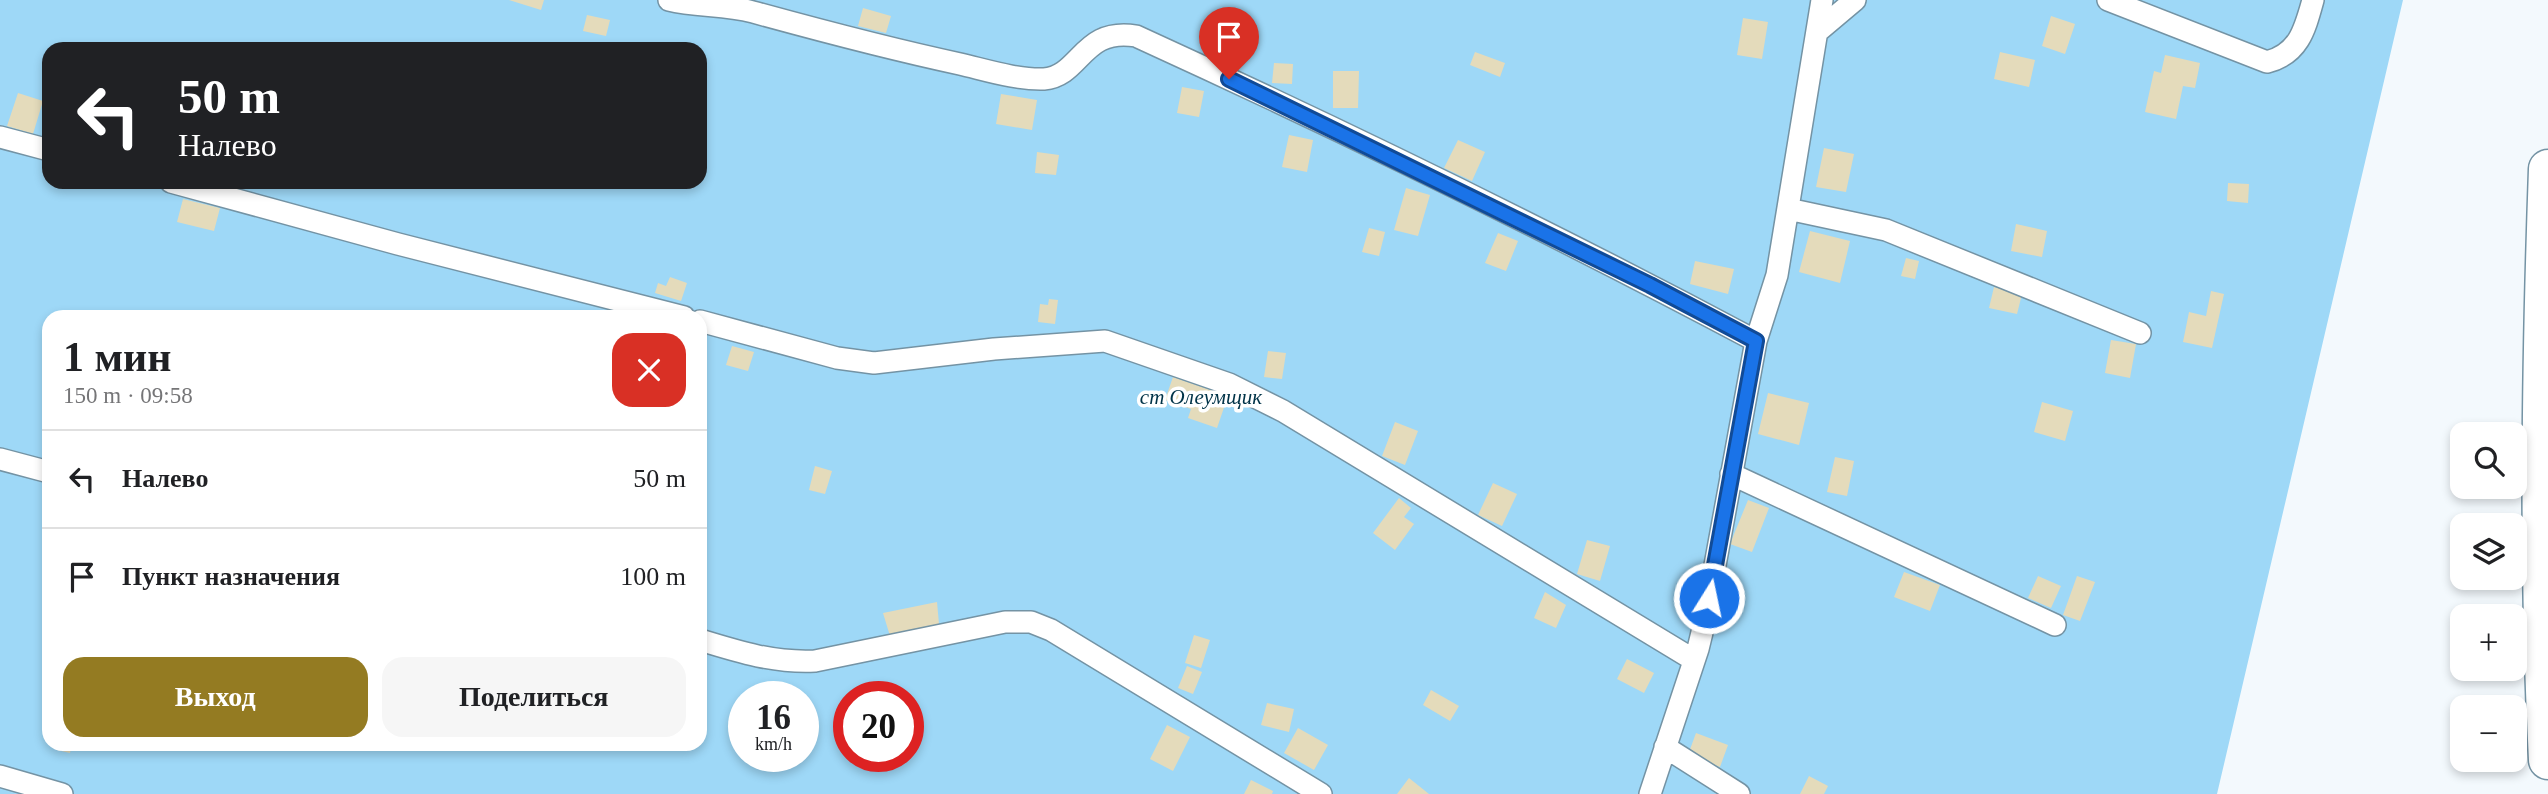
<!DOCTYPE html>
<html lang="ru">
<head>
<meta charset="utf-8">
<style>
	:root { --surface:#fff; --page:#f6f6f6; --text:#202124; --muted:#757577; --line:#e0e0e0; --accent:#947b22 }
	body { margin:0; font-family:"Times New Roman",serif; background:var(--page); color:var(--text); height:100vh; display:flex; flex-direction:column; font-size:26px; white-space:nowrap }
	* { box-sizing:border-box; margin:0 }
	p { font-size:23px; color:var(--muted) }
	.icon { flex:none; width:38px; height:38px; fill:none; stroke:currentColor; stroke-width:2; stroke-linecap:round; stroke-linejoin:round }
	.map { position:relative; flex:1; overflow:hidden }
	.drawer { position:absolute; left:42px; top:310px; width:665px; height:441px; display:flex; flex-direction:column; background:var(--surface); border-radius:21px; box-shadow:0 4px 10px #0003 }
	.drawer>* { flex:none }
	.guide { position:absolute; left:42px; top:42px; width:665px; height:147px; border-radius:21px; box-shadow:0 4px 10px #0003; background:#202124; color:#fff; overflow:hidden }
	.fabs { position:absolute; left:2450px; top:422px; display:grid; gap:14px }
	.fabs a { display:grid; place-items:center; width:77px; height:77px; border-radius:14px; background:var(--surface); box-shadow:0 4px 10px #0003; font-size:35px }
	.speed { position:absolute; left:728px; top:681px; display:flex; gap:14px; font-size:35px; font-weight:700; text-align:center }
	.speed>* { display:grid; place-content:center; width:91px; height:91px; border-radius:50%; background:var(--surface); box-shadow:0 4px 10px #0003; line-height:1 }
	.speed small { font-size:18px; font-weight:400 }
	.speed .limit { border:10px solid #d22; background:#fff; color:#111 }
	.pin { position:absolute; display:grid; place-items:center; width:60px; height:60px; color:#fff; margin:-72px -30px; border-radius:50% 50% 50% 0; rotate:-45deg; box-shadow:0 0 7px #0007 }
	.pin .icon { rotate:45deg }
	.me { position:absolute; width:77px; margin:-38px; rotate:10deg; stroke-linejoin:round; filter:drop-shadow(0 0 5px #0008) }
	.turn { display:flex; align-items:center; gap:24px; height:147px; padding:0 21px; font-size:32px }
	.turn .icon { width:91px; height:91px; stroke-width:2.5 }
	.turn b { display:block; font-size:49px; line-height:60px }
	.round { display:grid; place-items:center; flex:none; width:74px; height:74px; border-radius:21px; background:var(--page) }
	.overview { display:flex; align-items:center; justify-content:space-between; height:119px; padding:0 21px }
	h1 { font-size:42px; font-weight:600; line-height:52px }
	.button { display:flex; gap:14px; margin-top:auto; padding:14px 21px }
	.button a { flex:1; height:80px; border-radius:21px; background:var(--accent); color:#fff; font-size:28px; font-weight:600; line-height:80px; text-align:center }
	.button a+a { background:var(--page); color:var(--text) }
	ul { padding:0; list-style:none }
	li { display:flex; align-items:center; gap:21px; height:98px; padding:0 21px; border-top:2px solid var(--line) }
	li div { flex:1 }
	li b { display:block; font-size:26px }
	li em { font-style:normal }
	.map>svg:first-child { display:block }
	.green { fill:#9ed8f7; fill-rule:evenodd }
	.building { fill:#e4dbbb }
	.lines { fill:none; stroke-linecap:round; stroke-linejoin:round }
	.service-casing { stroke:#7493a4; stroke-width:24 }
	.secondary-casing { stroke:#7493a4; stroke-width:41 }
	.service { stroke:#fff; stroke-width:21 }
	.secondary { stroke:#fff; stroke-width:38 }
	.route-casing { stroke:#114b97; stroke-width:18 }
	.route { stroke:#1a73e8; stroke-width:12 }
	.labels { text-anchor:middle; stroke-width:7; stroke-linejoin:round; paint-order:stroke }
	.park-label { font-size:21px; font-style:italic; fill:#003348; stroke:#fff }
</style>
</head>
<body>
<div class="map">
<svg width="2548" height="794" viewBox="0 0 2548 794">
	<rect width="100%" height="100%" fill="#f3f9fd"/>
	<path class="green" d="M 0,0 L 2403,0 L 2217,794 L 0,794 ZM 49,49 L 700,49 L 700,182 L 49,182 ZM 49,317 L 700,317 L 700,744 L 49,744 ZM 744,696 L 803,696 L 803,756 L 744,756 ZM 849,696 L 908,696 L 908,756 L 849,756 Z"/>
	<path class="building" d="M 509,0 L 544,0 L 541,10 Z
		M 863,8 L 891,16 L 886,33 L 858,26 Z
		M 587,15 L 610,20 L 606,36 L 583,31 Z
		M 2051,16 L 2075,24 L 2065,54 L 2042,46 Z
		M 1743,18 L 1768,22 L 1762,59 L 1737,55 Z
		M 1475,52 L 1505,63 L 1500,77 L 1470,65 Z
		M 2000,52 L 2035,60 L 2029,87 L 1994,79 Z
		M 2165,55 L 2200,63 L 2195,88 L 2183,86 L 2176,119 L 2145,112 L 2154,71 L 2161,73 Z
		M 1274,63 L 1293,64 L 1292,84 L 1272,83 Z
		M 1333,71 L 1359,71 L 1358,108 L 1333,108 Z
		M 1182,87 L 1204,91 L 1199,117 L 1177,113 Z
		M 18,93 L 43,101 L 33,134 L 7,126 Z
		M 1001,94 L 1037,100 L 1032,130 L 996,124 Z
		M 1289,135 L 1313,140 L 1307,172 L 1282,167 Z
		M 1458,140 L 1485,152 L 1472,181 L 1444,168 Z
		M 1824,148 L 1854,154 L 1846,192 L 1816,187 Z
		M 1037,152 L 1059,155 L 1056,175 L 1035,173 Z
		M 2228,183 L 2249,184 L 2248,203 L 2227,201 Z
		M 1406,188 L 1430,195 L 1418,236 L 1394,230 Z
		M 183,199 L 220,208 L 214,231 L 177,222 Z
		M 2016,224 L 2047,231 L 2042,257 L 2011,251 Z
		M 1369,228 L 1385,232 L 1379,256 L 1362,252 Z
		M 1810,231 L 1850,241 L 1840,283 L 1799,272 Z
		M 1498,233 L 1518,241 L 1506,271 L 1485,263 Z
		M 1906,258 L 1919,261 L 1915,279 L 1901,276 Z
		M 1695,261 L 1734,269 L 1728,294 L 1690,284 Z
		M 670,277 L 687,283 L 681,301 L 655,293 L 658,283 L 666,286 Z
		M 1994,287 L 2022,294 L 2017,314 L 1989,308 Z
		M 2211,291 L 2224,294 L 2212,348 L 2183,342 L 2189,312 L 2206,316 Z
		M 1049,299 L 1058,300 L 1055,324 L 1038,322 L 1040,304 L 1048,305 Z
		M 2111,340 L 2136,344 L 2130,378 L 2105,373 Z
		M 732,346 L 754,352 L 748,371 L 726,365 Z
		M 1268,351 L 1286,353 L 1282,379 L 1264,377 Z
		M 1173,377 L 1228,396 L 1217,428 L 1188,418 L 1191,409 L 1165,400 Z
		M 1768,393 L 1809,403 L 1799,445 L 1758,434 Z
		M 2042,402 L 2073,411 L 2065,441 L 2034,432 Z
		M 1395,422 L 1418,431 L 1405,465 L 1382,456 Z
		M 1835,457 L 1854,461 L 1847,496 L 1827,492 Z
		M 815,466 L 832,471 L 825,494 L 809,490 Z
		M 1493,483 L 1517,494 L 1502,526 L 1478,515 Z
		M 1399,498 L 1411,508 L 1404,517 L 1414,524 L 1395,550 L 1373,533 Z
		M 1748,500 L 1769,508 L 1752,552 L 1730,544 Z
		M 1587,540 L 1610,546 L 1600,581 L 1577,574 Z
		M 1904,572 L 1940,585 L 1930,611 L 1894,597 Z
		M 2038,576 L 2061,586 L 2051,608 L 2028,598 Z
		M 2077,576 L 2095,582 L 2080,621 L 2063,615 Z
		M 1545,592 L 1566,605 L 1556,628 L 1534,618 Z
		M 937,602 L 939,624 L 890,636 L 883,613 Z
		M 1194,635 L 1210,640 L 1201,668 L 1185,663 Z
		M 1627,659 L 1654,673 L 1644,693 L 1617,679 Z
		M 1187,666 L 1202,672 L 1193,694 L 1178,688 Z
		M 1431,690 L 1459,706 L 1450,721 L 1423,705 Z
		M 1267,703 L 1294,709 L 1289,732 L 1261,725 Z
		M 1167,725 L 1190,737 L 1173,771 L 1150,759 Z
		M 1298,728 L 1328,745 L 1314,770 L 1284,753 Z
		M 1696,733 L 1728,745 L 1720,767 L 1688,755 Z
		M 58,744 L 72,744 L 70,753 L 57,750 Z
		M 1809,776 L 1828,786 L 1824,794 L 1800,794 Z
		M 1409,778 L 1429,794 L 1397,794 Z
		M 1251,780 L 1273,791 L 1272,794 L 1244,794 Z"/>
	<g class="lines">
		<g class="service-casing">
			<path id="service" d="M 669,0 C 697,7 725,4 753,12 C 822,31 890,49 960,64 C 986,70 1017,80 1044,79 C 1081,76 1082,27 1136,36 C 1346,132 1553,233 1756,341
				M 2108,0 L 2267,62 C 2299,54 2305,29 2313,0
				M 1817,32 L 1855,0
				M 0,137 L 49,150
				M 171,182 L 398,244 L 684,317
				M 1788,209 L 1886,230 L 2140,333
				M 700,321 L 837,358 L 874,363 L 994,349 L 1105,341 L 1229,384 L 1283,411 L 1694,660
				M 0,459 L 49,472
				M 1731,474 L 2055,625
				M 700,640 C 739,652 774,663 815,661 L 1005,622 L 1031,622 L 1051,630 L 1321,794
				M 1665,747 L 1739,794
				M 0,776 L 62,794
				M 1650,794 L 1698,649 L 1705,620 L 1756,341 L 1777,275 L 1822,0"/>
		</g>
		<g class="secondary-casing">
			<path id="secondary" d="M 2548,169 C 2541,365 2538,563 2548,760"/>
		</g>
		<use href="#service" class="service"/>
		<use href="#secondary" class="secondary"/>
	</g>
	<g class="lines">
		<g class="route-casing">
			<path id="route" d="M 1229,79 L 1650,285 L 1756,341 L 1709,598"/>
		</g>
		<use href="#route" class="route"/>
	</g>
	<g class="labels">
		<g class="park-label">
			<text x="1201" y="404">ст Олеумщик</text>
		</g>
	</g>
</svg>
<div class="fabs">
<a><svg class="icon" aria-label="search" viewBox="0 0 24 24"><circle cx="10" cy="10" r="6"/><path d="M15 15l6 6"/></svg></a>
<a><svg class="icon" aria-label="layers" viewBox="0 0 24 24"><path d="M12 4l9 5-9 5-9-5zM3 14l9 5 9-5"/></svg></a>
<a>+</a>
<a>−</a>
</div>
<div class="speed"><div>16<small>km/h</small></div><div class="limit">20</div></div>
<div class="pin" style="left:1229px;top:79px;background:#d93025"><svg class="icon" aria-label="arrive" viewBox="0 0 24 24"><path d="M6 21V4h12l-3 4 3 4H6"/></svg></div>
<svg class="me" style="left:1709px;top:598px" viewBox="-20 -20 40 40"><circle r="17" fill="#1a73e8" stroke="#fff" stroke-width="3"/><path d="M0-11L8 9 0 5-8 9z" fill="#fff"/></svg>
<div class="guide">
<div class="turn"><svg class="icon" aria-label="left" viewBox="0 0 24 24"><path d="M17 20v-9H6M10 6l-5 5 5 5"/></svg><div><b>50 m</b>Налево</div></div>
</div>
<section class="drawer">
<div class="overview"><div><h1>1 мин</h1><p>150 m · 09:58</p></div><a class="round" style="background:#d93025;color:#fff"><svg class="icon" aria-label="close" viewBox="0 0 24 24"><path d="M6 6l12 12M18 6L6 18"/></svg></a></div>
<ul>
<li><svg class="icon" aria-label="left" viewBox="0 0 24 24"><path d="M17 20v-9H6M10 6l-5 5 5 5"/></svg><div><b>Налево</b></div><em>50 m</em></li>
<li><svg class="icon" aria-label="arrive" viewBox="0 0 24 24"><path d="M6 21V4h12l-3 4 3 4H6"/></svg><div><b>Пункт назначения</b></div><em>100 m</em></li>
</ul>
<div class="button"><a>Выход</a><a>Поделиться</a></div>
</section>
</div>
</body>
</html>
